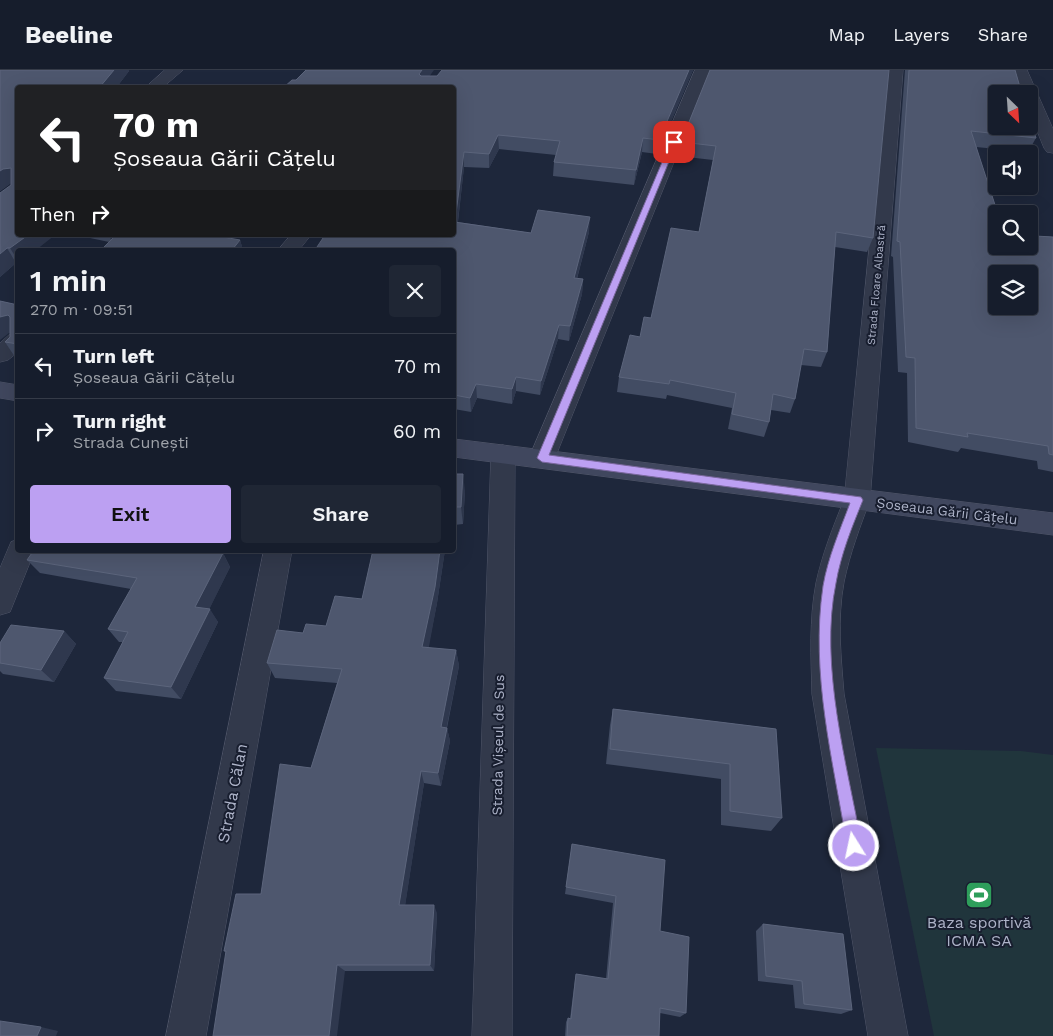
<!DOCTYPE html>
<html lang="en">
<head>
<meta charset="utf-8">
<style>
	:root { --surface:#161d2c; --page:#1f2634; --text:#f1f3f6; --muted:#9ea2a9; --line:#353b48; --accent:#bca0f2 }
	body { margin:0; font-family:"Work Sans",sans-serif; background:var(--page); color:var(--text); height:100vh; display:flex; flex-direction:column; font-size:19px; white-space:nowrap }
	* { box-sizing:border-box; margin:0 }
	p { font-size:16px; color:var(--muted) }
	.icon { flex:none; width:28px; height:28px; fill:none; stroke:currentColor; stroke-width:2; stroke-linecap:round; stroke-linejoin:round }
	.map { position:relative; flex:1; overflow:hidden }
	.details { position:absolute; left:15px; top:178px; width:441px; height:305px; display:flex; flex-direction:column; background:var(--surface); border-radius:5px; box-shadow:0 5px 20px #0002,0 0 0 1px var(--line) }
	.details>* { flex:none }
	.banner { position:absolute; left:15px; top:15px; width:441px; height:152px; border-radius:5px; box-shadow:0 5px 20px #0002,0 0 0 1px var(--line); background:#202124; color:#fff; overflow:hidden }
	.needle { width:32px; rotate:155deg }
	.fabs { position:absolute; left:988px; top:15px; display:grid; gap:10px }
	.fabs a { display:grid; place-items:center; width:50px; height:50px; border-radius:5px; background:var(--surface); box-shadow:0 5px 20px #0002,0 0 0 1px var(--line); font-size:25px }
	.pin { position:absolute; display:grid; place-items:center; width:42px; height:42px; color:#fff; margin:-21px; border-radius:10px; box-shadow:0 2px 8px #0006 }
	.me { position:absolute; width:55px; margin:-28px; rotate:350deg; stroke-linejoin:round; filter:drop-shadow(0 0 4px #0008) }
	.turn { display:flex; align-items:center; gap:18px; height:105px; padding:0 15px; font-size:22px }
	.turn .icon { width:65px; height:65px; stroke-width:2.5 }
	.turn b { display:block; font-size:35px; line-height:42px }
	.then { display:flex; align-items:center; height:48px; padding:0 15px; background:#0003; gap:10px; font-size:19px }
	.round { display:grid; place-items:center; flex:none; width:52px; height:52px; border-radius:5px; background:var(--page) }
	.headline { display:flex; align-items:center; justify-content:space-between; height:85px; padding:0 15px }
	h1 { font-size:30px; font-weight:600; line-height:38px }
	.action { display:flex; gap:10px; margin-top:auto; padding:10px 15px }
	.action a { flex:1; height:58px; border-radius:5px; background:var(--accent); color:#111; font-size:20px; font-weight:600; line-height:58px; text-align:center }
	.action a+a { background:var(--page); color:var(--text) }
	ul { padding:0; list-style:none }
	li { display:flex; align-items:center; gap:15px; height:65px; padding:0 15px; border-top:1px solid var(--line) }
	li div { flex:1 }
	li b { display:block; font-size:19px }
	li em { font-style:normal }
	header { display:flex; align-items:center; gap:30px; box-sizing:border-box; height:70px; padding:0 25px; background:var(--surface); border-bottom:1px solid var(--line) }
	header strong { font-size:24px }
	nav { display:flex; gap:28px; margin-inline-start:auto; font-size:18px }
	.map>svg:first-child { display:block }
	.green { fill:#20353c }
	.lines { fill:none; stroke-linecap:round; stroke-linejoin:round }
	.street-casing { stroke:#505669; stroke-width:1 }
	.secondary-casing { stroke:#505669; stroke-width:1 }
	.street { fill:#32394b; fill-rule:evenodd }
	.secondary { fill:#40475e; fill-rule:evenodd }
	.wall { fill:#424c63 }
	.shaded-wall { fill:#2f384e }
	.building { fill:#4e576e; stroke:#5c657c; fill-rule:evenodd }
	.route { fill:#bca0f2; stroke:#7a689d }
	.labels { text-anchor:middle; stroke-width:4; stroke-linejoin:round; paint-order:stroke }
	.far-street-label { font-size:11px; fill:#adb3c8; stroke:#181e2f }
	.street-label { font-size:14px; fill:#adb3c8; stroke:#181e2f }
	.near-street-label { font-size:16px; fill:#adb3c8; stroke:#181e2f }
	.near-poi-label { font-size:16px; fill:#adb3c8; stroke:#181e2f }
</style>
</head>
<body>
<header>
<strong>Beeline</strong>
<nav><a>Map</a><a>Layers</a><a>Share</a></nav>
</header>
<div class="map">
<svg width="1053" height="966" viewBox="0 0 1053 966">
	<rect width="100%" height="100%" fill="#1e273b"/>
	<path class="green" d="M 876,678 L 1021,681 L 1053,685 L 1053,966 L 934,966 Z"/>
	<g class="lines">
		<g class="street-casing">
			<path id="street" d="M 165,0 L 183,0 L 162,18 L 145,18 Z
				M 695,0 L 711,0 L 555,388 L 551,395 L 542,397 L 533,395 L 529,388 Z
				M 887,0 L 903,0 L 870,430 C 860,457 850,483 844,512 C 837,549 841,587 844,624 L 908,966 L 868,966 L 812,624 C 811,587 809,550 816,513 C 822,485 833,457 844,430 Z
				M 1011,0 L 1027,0 L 1053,59 L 1053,83 L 1047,82 L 1044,78 L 1029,41 L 1029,24 L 1021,24 Z
				M 291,165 L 311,165 L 299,180 L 278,180 Z
				M 18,262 L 18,282 L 8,290 L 0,292 L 0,273 L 10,264 Z
				M 503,375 L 512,378 L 515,384 L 512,966 L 472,966 L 491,384 L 494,378 Z
				M 18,470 L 18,480 L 35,480 L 10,542 L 0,545 L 0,498 L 11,472 Z
				M 264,480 L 292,480 L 206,966 L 166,966 Z"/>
		</g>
		<g class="secondary-casing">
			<path id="secondary" d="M 0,312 L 18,315 L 18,331 L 0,328 Z
				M 454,369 L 1053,443 L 1053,465 L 454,387 Z"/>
		</g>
		<use href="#street" class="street"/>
		<use href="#secondary" class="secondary"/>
	</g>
	<path class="wall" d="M 0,0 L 129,1 L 116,18 L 18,18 L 18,193 L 16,193 L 0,207 L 11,113 L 0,121 Z
		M 442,0 L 693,0 L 657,84 L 642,82 L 634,115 L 553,106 L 554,92 L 556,85 L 499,79 L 489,98 L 464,97 L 458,152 L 531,163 L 589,162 L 577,209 L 583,209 L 582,224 L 569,271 L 558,269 L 540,325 L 516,321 L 512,334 L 477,328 L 471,342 L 454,339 L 454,18 L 296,10 L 437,6 Z
		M 710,0 L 873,168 L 867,182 L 835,177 L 827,282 L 821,297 L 801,295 L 795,329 L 790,343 L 771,340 L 769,352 L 764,367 L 728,359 L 732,338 L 667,325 L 666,329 L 617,322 L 619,307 L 640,267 L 699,162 L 713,90 L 678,86 L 681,72 Z
		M 905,0 L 1015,0 L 1036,68 L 1028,82 L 976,77 L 996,138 L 1035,166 L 1053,167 L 1053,402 L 1038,399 L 1037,391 L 961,378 L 958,382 L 908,372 L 907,303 L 898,302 L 893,187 L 891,186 Z
		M 76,165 L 119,165 L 118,167 L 240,170 L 243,180 L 101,180 L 109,172 Z
		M 0,231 L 18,235 L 18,287 L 15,287 L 5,272 L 10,267 L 10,262 L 9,263 Z
		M 454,404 L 465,421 L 463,454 L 454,455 Z
		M 34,480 L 216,480 L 215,482 L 223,483 L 230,497 L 209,539 L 218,552 L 181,629 L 116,621 L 104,608 L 123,572 L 119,572 L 108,559 L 131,519 L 40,503 L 27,490 Z
		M 373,480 L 445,480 L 437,533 L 428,578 L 456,580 L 459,596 L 447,658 L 450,671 L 441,716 L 424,713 L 405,835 L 437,843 L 434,901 L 345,901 L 226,882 L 224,881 L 261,824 L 311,698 L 337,613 L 275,608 L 267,593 L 303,563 L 326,556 L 362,529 Z
		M 64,561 L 76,574 L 54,612 L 3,604 L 0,601 L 0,573 Z
		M 613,639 L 776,659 L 782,748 L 771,761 L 721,755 L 721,709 L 606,694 L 610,655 Z
		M 572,774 L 660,861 L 686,943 L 680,947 L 660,943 L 659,966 L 565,966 L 566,952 L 568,948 L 570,949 L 575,909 L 576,904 L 606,909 L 613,833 L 565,824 Z
		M 763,854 L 852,940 L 841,944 L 795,938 L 793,915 L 758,911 L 756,861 Z"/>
	<path class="shaded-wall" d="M 114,0 L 129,0 L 129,1 L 116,18 L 99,18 Z
		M 422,0 L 434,0 L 421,18 L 419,4 Z
		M 689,0 L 693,0 L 657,84 L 659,70 Z
		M 498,65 L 499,79 L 489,98 L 489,84 Z
		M 643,68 L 642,82 L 634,115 L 636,100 Z
		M 464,82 L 464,97 L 457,158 L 454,164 L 454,147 Z
		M 11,98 L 11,113 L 0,121 L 0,101 L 3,99 Z
		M 590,147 L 589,162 L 573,223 L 574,208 Z
		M 28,165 L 55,165 L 36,180 L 18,180 L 18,191 L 10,178 Z
		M 109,165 L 119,165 L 112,172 Z
		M 240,170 L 243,180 L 232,180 Z
		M 7,178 L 16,193 L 0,207 L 0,184 Z
		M 583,209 L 582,224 L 569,271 L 570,256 Z
		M 8,245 L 18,260 L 9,263 L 0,270 L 0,247 Z
		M 559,255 L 558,269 L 540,325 L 541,311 Z
		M 516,307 L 516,321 L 512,334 L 512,319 Z
		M 476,314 L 477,328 L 471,342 L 470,328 Z
		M 463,404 L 465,421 L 463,454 L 461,437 Z
		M 202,480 L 216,480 L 210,494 Z
		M 440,480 L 445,480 L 437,533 L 426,593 L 422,577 Z
		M 223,483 L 230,497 L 204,550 L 195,537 Z
		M 210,539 L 218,552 L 181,629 L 171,617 Z
		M 64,561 L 76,574 L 54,612 L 41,600 Z
		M 456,580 L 459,596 L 444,670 L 441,657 Z
		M 447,658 L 450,671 L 441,716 L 438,703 Z
		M 421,701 L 424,713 L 404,843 L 399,835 Z
		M 434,835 L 437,843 L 434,901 L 430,895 Z
		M 337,895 L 345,901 L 337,966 L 329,966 Z
		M 41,957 L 58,961 L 56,966 L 37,966 Z"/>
	<path class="building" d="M 0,0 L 114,0 L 99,18 L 18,18 L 18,165 L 28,165 L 10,178 L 7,178 L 0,184 L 0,123 L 11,115 L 11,98 L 3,99 L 0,101 Z
		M 306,0 L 422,0 L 419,4 L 421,6 L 437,6 L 442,0 L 689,0 L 659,70 L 643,68 L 636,100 L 554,92 L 560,71 L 498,65 L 489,84 L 464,82 L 456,143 L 454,147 L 454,18 L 283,18 L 292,10 L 296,10 Z
		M 710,0 L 889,0 L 873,168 L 836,162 L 827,282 L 804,279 L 795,329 L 773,324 L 769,352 L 732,344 L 736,323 L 670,310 L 669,314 L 619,307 L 630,265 L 640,267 L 644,247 L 651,248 L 671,158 L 699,162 L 716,76 L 681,72 Z
		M 909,0 L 1015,0 L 1022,24 L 996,24 L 996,56 L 1029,56 L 1029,45 L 1036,68 L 971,61 L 996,138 L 1027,144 L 996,144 L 996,176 L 1029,176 L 1029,148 L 1035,166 L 1053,167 L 1053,385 L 1049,384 L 1048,376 L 967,363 L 968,367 L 916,358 L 915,288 L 906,287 L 900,172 L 897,171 ZM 996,204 L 1029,204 L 1029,236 L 996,236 Z
		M 538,140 L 590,147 L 574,208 L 583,209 L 570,256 L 559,255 L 541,311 L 516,307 L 512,319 L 476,314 L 470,328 L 454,325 L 454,180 L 315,180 L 325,165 L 454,165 L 454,152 L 531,163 Z
		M 125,165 L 212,165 L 240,170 L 232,180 L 101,180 L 114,167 L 124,166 Z
		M 0,231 L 18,235 L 18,274 L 5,272 L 10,267 L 10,247 L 8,245 L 0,247 Z
		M 454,404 L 463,404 L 461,437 L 454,437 Z
		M 34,480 L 202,480 L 223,483 L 195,537 L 210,539 L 171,617 L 104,608 L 128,562 L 108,559 L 137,508 L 27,490 Z
		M 373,480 L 440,480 L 435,517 L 422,577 L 456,580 L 441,657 L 447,658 L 438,703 L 421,701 L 399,835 L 434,835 L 430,895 L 337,895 L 329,966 L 213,966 L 226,881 L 224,881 L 236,824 L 261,824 L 280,694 L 311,698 L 342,599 L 267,593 L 277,560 L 303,563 L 306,554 L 326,556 L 335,526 L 362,529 Z
		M 11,555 L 64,561 L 41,600 L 0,593 L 0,573 Z
		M 613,639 L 776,659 L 782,748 L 730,741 L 730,694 L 610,679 Z
		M 572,774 L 665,790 L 660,861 L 689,867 L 686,943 L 660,938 L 659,966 L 567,966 L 568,948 L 571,949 L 576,904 L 608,909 L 616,826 L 566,817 Z
		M 763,854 L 843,864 L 852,940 L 804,934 L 802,911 L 766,906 Z
		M 0,951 L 41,957 L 37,966 L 0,966 Z"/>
	<path class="route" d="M 671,71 L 677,72 L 549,385 L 861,427 L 863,430 C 852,457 841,484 836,513 C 819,595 847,694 862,776 L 860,781 L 854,783 L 849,781 L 847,776 C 833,690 810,604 823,516 C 828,487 840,460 850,433 L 542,392 L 537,388 Z"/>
	<defs>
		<g id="stadium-square" transform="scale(1.4375)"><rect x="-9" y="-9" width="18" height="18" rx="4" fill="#2e9e5b" stroke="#181e2f"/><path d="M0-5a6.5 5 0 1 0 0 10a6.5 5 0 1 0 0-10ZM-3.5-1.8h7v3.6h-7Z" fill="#fff"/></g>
	</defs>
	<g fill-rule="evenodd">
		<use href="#stadium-square" x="979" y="825"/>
	</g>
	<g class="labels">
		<g class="far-street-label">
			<text transform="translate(876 215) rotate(-85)" y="4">Strada Floare Albastră</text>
		</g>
		<g class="street-label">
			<text transform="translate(947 441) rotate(7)" y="5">Șoseaua Gării Cățelu</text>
			<text transform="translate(498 675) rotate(-89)" y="5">Strada Vișeul de Sus</text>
		</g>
		<g class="near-street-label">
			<text transform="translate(232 723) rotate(-79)" y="6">Strada Călan</text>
		</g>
		<g class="near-poi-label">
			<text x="979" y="858">Baza sportivă<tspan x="979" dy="18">ICMA SA</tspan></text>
		</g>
	</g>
</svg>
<div class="fabs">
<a><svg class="needle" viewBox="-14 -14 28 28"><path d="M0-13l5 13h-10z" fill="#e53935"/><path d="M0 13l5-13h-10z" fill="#9ea2a9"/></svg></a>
<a><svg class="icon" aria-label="sound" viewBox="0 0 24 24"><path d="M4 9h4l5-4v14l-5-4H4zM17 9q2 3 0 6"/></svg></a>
<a><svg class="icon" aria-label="search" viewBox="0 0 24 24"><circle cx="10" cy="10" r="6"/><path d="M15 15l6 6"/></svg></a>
<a><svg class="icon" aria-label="layers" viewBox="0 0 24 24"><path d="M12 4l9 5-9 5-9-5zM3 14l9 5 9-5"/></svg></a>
</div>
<div class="pin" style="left:674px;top:72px;background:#d93025"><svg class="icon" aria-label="arrive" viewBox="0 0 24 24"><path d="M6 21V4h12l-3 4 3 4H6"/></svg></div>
<svg class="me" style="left:854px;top:776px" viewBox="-20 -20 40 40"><circle r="17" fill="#bca0f2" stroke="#fff" stroke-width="3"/><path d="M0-11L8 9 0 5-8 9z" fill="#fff"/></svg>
<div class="banner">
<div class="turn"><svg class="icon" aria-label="left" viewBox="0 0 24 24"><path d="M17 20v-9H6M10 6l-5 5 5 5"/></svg><div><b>70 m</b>Șoseaua Gării Cățelu</div></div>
<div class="then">Then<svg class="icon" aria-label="right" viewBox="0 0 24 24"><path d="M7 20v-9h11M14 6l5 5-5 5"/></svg></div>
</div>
<section class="details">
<div class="headline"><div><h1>1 min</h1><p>270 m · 09:51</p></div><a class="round"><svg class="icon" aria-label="close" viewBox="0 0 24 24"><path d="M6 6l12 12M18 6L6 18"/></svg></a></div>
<ul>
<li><svg class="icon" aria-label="left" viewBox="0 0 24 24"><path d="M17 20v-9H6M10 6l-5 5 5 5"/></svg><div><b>Turn left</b><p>Șoseaua Gării Cățelu</p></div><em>70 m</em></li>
<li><svg class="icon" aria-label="right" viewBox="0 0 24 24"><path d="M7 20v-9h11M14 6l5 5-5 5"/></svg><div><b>Turn right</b><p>Strada Cunești</p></div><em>60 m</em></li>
</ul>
<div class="action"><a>Exit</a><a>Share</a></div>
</section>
</div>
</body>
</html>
